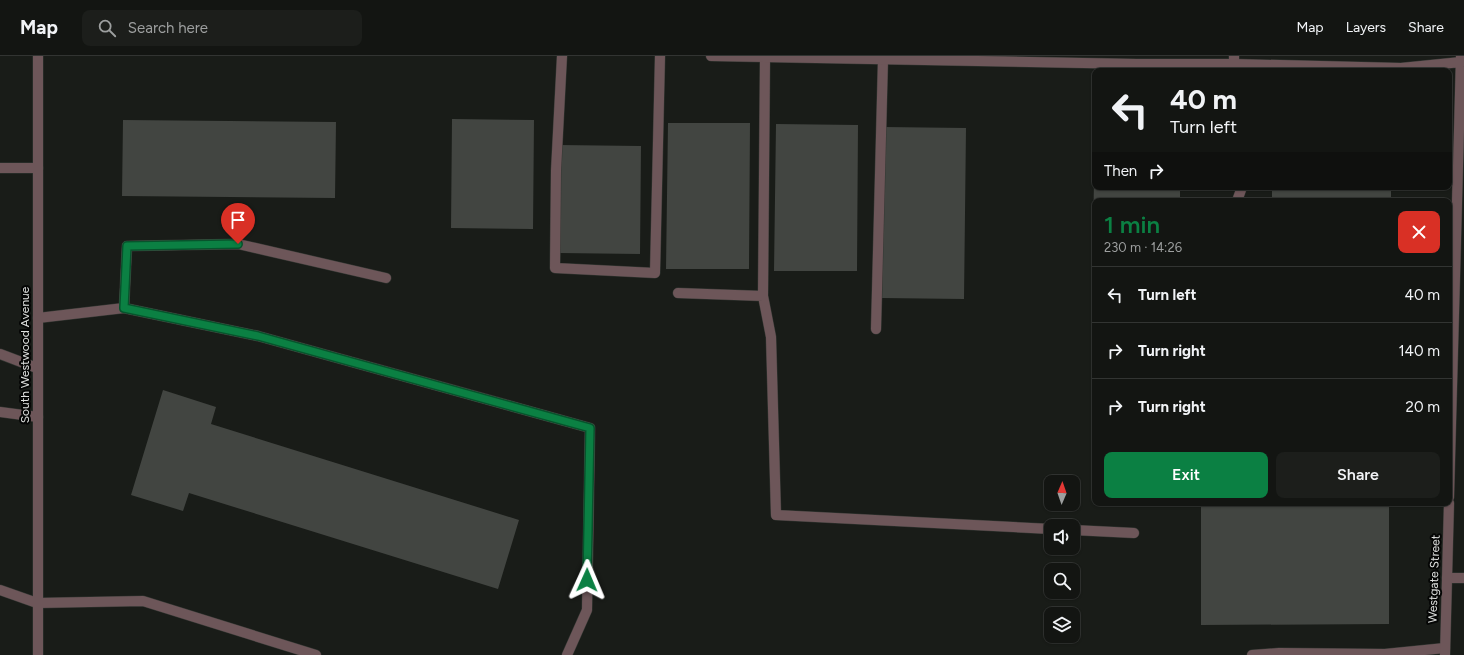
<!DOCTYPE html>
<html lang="en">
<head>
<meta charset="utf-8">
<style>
	:root { --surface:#131512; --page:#1c1e1b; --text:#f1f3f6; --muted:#9d9f9f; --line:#323432; --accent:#0b8043 }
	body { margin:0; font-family:Figtree,sans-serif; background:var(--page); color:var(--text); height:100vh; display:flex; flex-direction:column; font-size:15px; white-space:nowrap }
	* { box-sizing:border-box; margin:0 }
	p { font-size:13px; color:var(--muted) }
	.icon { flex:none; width:22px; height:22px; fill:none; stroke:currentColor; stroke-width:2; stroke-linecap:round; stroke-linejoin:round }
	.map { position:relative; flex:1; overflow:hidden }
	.side { position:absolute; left:1092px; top:142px; width:360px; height:308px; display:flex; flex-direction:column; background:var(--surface); border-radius:8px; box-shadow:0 1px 3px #0004,0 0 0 1px var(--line) }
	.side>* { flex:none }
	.top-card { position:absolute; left:1092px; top:12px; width:360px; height:122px; border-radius:8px; box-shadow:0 1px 3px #0004,0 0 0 1px var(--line); background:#131512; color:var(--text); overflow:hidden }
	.needle { width:26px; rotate:2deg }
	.controls { position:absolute; left:1044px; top:419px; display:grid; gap:8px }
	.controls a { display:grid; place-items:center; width:36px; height:36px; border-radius:8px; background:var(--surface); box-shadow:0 1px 3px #0004,0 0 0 1px var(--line); font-size:20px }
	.pin { position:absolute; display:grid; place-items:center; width:34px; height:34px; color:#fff; margin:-41px -17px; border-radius:50% 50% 50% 0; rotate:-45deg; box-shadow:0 0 4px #0007 }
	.pin .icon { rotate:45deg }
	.me { position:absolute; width:44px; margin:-22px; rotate:1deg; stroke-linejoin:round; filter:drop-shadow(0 0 3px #0008) }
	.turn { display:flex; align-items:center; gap:14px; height:84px; padding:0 12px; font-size:18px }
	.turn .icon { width:52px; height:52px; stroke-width:2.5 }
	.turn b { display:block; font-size:28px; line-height:34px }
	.then { display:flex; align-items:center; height:38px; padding:0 12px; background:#0003; gap:8px; font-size:15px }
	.round { display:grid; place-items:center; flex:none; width:42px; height:42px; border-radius:8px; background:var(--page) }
	.summary { display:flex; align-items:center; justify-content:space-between; height:68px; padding:0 12px }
	h1 { font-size:24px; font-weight:600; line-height:30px; color:var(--accent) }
	.primary-button { display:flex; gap:8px; margin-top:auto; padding:8px 12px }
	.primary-button a { flex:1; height:46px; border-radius:8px; background:var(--accent); color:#fff; font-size:16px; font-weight:600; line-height:46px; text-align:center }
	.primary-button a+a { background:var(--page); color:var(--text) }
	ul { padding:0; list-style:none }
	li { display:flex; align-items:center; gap:12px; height:56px; padding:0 12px; border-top:1px solid var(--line) }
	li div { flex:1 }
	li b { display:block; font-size:15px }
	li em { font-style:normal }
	header { display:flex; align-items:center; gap:24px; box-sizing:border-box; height:56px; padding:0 20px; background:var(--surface); border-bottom:1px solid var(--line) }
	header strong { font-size:19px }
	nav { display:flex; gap:22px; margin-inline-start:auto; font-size:14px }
	.search { width:280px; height:36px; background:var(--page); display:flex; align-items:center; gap:10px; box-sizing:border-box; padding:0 14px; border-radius:8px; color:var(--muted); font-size:15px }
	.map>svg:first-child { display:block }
	.building { fill:#424541 }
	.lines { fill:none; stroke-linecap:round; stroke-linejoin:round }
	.lane-casing { stroke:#353834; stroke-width:11 }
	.street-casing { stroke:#353834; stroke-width:11 }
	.lane { stroke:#6d5659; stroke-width:10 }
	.street { stroke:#6d5659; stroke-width:10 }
	.route-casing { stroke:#07532c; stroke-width:10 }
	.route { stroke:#0b8043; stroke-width:7 }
	.labels { text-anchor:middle; stroke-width:4; stroke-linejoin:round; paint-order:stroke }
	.street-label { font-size:12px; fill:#dfe1df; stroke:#050605 }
</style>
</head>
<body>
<header>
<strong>Map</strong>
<div class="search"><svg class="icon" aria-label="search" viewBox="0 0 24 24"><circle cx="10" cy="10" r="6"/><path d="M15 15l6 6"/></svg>Search here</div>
<nav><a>Map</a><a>Layers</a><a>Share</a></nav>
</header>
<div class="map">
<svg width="1464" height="599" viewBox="0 0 1464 599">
	<rect width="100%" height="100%" fill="#191c18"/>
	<path class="building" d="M 452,63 L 534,64 L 533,173 L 451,172 Z
		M 123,64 L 336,66 L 335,142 L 122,140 Z
		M 668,67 L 750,67 L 749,213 L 666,213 Z
		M 776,68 L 858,69 L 857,215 L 774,215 Z
		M 884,71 L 966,72 L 964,243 L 882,242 Z
		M 559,89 L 641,90 L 640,198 L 559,197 Z
		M 1094,124 L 1095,124 L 1095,131 L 1180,131 L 1180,145 L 1095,145 L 1095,293 L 1091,293 Z
		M 1272,131 L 1391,131 L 1391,145 L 1272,145 Z
		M 163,334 L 216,351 L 211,368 L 519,464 L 498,533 L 189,437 L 183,455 L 131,439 Z
		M 1201,447 L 1389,447 L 1389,568 L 1201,569 Z"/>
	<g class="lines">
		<g class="lane-casing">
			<path id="lane" d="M 562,0 L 556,115 L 555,212 L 655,217 L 660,0
				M 1234,0 L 1234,8 L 1239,15
				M 0,112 L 38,112
				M 1237,145 L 1242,131
				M 678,237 L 763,240 L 765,1
				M 763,240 L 771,281 L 776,459 L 1051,473
				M 124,252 L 258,280 L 590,372 L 587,554 L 567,599
				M 38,262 L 124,252 L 127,190 L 238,188 L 386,222
				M 876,273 L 883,3
				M 0,356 L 38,361
				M 1073,474 L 1134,477
				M 1447,522 L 1464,522
				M 0,534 L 37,547 L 143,545 L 316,599
				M 1252,599 L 1279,597 L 1385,598 L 1445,592"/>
		</g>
		<g class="street-casing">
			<path id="street" d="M 711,0 L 1137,8 L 1234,8 L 1401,12 L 1461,6
				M 0,298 L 37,312
				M 1449,441 L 1461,0
				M 38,599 L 38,0
				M 1445,599 L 1449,447"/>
		</g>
		<use href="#lane" class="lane"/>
		<use href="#street" class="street"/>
	</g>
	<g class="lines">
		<g class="route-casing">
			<path id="route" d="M 238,188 L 127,190 L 124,252 L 258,280 L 590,372 L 587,524"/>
		</g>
		<use href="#route" class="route"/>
	</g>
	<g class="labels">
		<g class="street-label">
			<text transform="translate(25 299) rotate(-90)" y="4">South Westwood Avenue</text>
			<text transform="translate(1434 523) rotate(-88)" y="4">Westgate Street</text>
		</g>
	</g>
</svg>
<div class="controls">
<a><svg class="needle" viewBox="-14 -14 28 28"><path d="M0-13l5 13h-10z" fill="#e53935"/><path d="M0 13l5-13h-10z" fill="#9d9f9f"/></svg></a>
<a><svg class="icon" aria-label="sound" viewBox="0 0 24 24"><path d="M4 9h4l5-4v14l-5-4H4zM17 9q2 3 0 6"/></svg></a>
<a><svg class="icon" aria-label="search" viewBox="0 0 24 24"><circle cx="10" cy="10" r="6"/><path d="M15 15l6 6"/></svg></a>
<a><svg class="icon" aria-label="layers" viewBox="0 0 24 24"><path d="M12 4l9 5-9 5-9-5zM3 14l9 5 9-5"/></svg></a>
</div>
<div class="pin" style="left:238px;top:188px;background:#d93025"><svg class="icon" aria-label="arrive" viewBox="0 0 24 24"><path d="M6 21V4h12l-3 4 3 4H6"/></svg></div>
<svg class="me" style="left:587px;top:524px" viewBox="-20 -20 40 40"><path d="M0-17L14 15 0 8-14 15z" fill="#0b8043" stroke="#fff" stroke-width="4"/></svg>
<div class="top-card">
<div class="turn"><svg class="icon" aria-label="left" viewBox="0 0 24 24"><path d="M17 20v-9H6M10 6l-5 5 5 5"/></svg><div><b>40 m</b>Turn left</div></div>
<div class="then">Then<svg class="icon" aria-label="right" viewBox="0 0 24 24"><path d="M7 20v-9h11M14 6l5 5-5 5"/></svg></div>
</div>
<section class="side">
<div class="summary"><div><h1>1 min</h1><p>230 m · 14:26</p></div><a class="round" style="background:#d93025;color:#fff"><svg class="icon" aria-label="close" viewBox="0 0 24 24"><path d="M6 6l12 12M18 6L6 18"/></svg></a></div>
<ul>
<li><svg class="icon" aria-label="left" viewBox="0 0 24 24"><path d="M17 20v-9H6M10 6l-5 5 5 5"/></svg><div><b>Turn left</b></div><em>40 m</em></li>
<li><svg class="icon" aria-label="right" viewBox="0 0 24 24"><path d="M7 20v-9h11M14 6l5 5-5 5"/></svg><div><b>Turn right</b></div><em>140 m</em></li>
<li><svg class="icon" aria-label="right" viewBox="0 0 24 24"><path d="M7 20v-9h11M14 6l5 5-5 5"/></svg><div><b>Turn right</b></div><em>20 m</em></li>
</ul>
<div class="primary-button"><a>Exit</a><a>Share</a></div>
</section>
</div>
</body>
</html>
